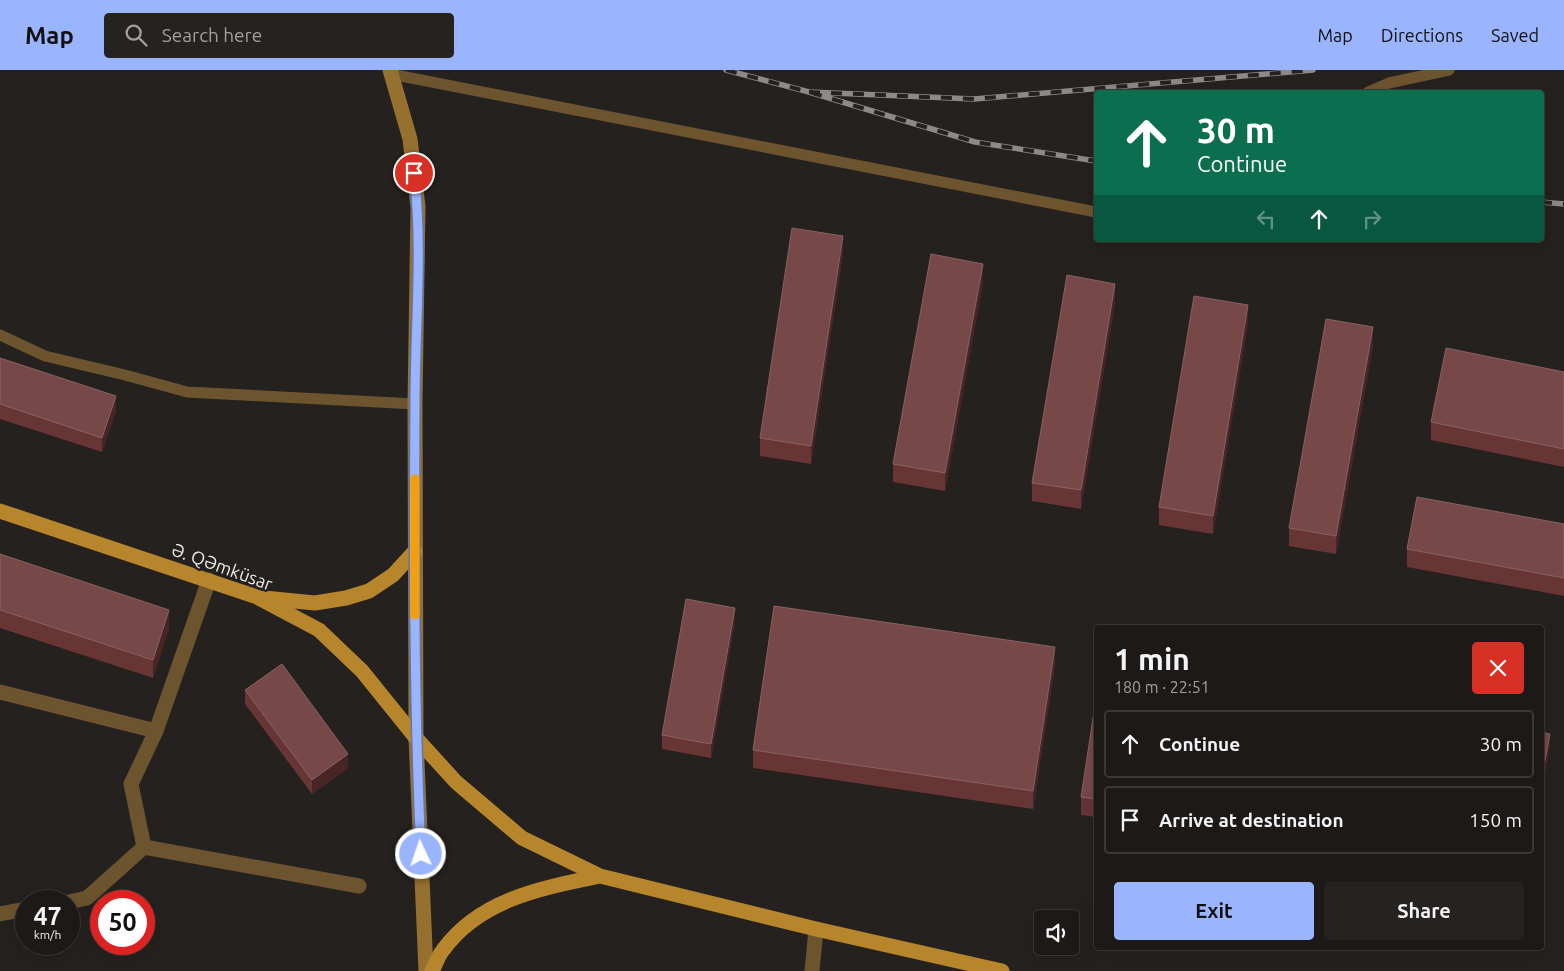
<!DOCTYPE html>
<html lang="en">
<head>
<meta charset="utf-8">
<style>
	:root { --surface:#1c1917; --page:#252220; --text:#f1f3f6; --muted:#a0a0a1; --line:#3a3836; --accent:#9ab5fd }
	body { margin:0; font-family:Ubuntu,sans-serif; background:var(--page); color:var(--text); height:100vh; display:flex; flex-direction:column; font-size:19px; white-space:nowrap }
	* { box-sizing:border-box; margin:0 }
	p { font-size:16px; color:var(--muted) }
	.icon { flex:none; width:28px; height:28px; fill:none; stroke:currentColor; stroke-width:2; stroke-linecap:round; stroke-linejoin:round }
	.map { position:relative; flex:1; overflow:hidden }
	.sheet { position:absolute; left:1094px; top:555px; width:450px; height:325px; display:flex; flex-direction:column; background:var(--surface); border-radius:5px; box-shadow:0 5px 20px #0002,0 0 0 1px var(--line) }
	.sheet>* { flex:none }
	.guide { position:absolute; left:1094px; top:20px; width:450px; height:152px; border-radius:5px; box-shadow:0 5px 20px #0002,0 0 0 1px var(--line); background:#0b6e4f; color:#fff; overflow:hidden }
	.fabs { position:absolute; left:1034px; top:840px; display:grid; gap:10px }
	.fabs a { display:grid; place-items:center; width:45px; height:45px; border-radius:5px; background:var(--surface); box-shadow:0 5px 20px #0002,0 0 0 1px var(--line); font-size:25px }
	.speed { position:absolute; left:15px; top:820px; display:flex; gap:10px; font-size:25px; font-weight:700; text-align:center }
	.speed>* { display:grid; place-content:center; width:65px; height:65px; border-radius:50%; background:var(--surface); box-shadow:0 5px 20px #0002,0 0 0 1px var(--line); line-height:1 }
	.speed small { font-size:12px; font-weight:400 }
	.speed .limit { border:8px solid #d22; background:#fff; color:#111 }
	.pin { position:absolute; display:grid; place-items:center; width:42px; height:42px; color:#fff; margin:-21px; border:2px solid #fff; border-radius:50%; box-shadow:0 1px 5px #0007 }
	.me { position:absolute; width:55px; margin:-28px; rotate:357deg; stroke-linejoin:round; filter:drop-shadow(0 0 4px #0008) }
	.turn { display:flex; align-items:center; gap:18px; height:105px; padding:0 20px; font-size:22px }
	.turn .icon { width:65px; height:65px; stroke-width:2.5 }
	.turn b { display:block; font-size:35px; line-height:42px }
	.lanes { display:flex; align-items:center; height:48px; padding:0 20px; background:#0003; justify-content:center; gap:25px; direction:ltr }
	.lanes .off { opacity:.35 }
	.round { display:grid; place-items:center; flex:none; width:52px; height:52px; border-radius:5px; background:var(--page) }
	.head { display:flex; align-items:center; justify-content:space-between; height:85px; padding:0 20px }
	h1 { font-size:30px; font-weight:700; line-height:38px }
	.cta { display:flex; gap:10px; margin-top:auto; padding:10px 20px }
	.cta a { flex:1; height:58px; border-radius:5px; background:var(--accent); color:#111; font-size:20px; font-weight:700; line-height:58px; text-align:center }
	.cta a+a { background:var(--page); color:var(--text) }
	ul { padding:0; list-style:none }
	li { display:flex; align-items:center; gap:15px; height:68px; margin:0 10px 8px; padding:0 10px; border:2px solid var(--line); border-radius:5px }
	li div { flex:1 }
	li b { display:block; font-size:19px }
	li em { font-style:normal }
	header { display:flex; align-items:center; gap:30px; box-sizing:border-box; height:70px; padding:0 25px; background:var(--accent); color:#111 }
	header strong { font-size:24px }
	nav { display:flex; gap:28px; margin-inline-start:auto; font-size:18px }
	.search { width:350px; height:45px; background:var(--page); display:flex; align-items:center; gap:12px; box-sizing:border-box; padding:0 18px; border-radius:5px; color:var(--muted); font-size:19px }
	.map>svg:first-child { display:block }
	.lines { fill:none; stroke-linecap:round; stroke-linejoin:round }
	.lane { stroke:#6c542e; stroke-width:11 }
	.street { stroke:#6c542e; stroke-width:15 }
	.secondary { stroke:#96702e; stroke-width:15 }
	.primary { stroke:#b7852b; stroke-width:15 }
	.rail-casing { stroke:#8c8987; stroke-width:5.5 }
	.rail { stroke:#25211f; stroke-width:4; stroke-dasharray:11; stroke-linecap:butt }
	.wall { fill:#683535 }
	.shaded-wall { fill:#472524 }
	.building { fill:#764948; stroke:#886261 }
	.route-casing { stroke:#6476a4; stroke-width:12 }
	.route { stroke:#9ab5fd; stroke-width:9 }
	.slow { stroke:#f59e0b; stroke-width:9 }
	.labels { text-anchor:middle; stroke-width:5; stroke-linejoin:round; paint-order:stroke }
	.street-label { font-size:18px; fill:#ebe8e6; stroke:#25211f }
</style>
</head>
<body>
<header>
<strong>Map</strong>
<div class="search"><svg class="icon" aria-label="search" viewBox="0 0 24 24"><circle cx="10" cy="10" r="6"/><path d="M15 15l6 6"/></svg>Search here</div>
<nav><a>Map</a><a>Directions</a><a>Saved</a></nav>
</header>
<div class="map">
<svg width="1564" height="901" viewBox="0 0 1564 901">
	<rect width="100%" height="100%" fill="#25211f"/>
	<g class="lines">
		<path class="lane" d="M 391,4 L 1096,142
			M 1368,22 L 1389,13 L 1449,0
			M 0,265 L 45,286 L 125,305 L 187,322 L 415,334"/>
		<path class="street" d="M 0,622 L 156,661
			M 144,777 L 359,816
			M 69,832 L 87,828 L 144,777 L 131,714 L 156,661 L 209,510
			M 0,844 L 26,839
			M 812,901 L 816,859"/>
		<path class="secondary" d="M 390,0 L 410,69 L 418,137 L 415,334 L 416,668 L 426,901"/>
		<path class="primary" d="M 0,441 L 257,527 L 319,560 L 362,601 L 416,668 L 456,712 L 522,768 L 600,806 L 816,859 L 1002,901
			M 264,528 L 315,533 L 346,528 L 369,521 L 393,505 L 415,481
			M 432,901 C 436,894 438,886 443,880 C 480,829 542,818 600,806"/>
		<g class="rail-casing">
			<path id="rail" d="M 726,0 L 809,22 L 975,72 L 1096,91
				M 809,22 L 974,29 L 1313,0
				M 1541,132 L 1564,134"/>
		</g>
		<use href="#rail" class="rail"/>
	</g>
	<path class="wall" d="M 843,184 L 811,394 L 760,386 L 760,368 Z
		M 983,212 L 945,421 L 893,412 L 893,394 Z
		M 1115,232 L 1081,439 L 1032,431 L 1032,413 Z
		M 1248,253 L 1213,464 L 1159,455 L 1159,437 Z
		M 1373,275 L 1336,484 L 1289,476 L 1289,458 Z
		M 0,288 L 116,341 L 102,382 L 0,349 Z
		M 1564,302 L 1564,397 L 1431,370 L 1431,352 Z
		M 1564,454 L 1564,526 L 1407,497 L 1407,479 Z
		M 0,484 L 169,558 L 153,608 L 0,558 Z
		M 735,552 L 711,688 L 662,679 L 662,665 Z
		M 1055,595 L 1033,739 L 753,698 L 753,680 Z
		M 245,620 L 348,698 L 312,724 L 245,634 Z
		M 1096,629 L 1096,747 L 1081,745 L 1081,727 Z"/>
	<path class="shaded-wall" d="M 843,166 L 843,184 L 811,394 L 811,376 Z
		M 983,194 L 983,212 L 945,421 L 945,403 Z
		M 1115,214 L 1115,232 L 1081,439 L 1081,420 Z
		M 1248,235 L 1248,253 L 1213,464 L 1213,446 Z
		M 1373,257 L 1373,275 L 1336,484 L 1336,466 Z
		M 116,326 L 116,341 L 102,382 L 102,368 Z
		M 735,538 L 735,552 L 711,688 L 711,674 Z
		M 169,540 L 169,558 L 153,608 L 153,590 Z
		M 1055,577 L 1055,595 L 1033,739 L 1033,721 Z
		M 1550,664 L 1550,678 L 1541,726 L 1541,712 Z
		M 348,684 L 348,698 L 312,724 L 312,710 Z"/>
	<path class="building" d="M 792,158 L 843,166 L 811,376 L 760,368 Z
		M 931,184 L 983,194 L 945,403 L 893,394 Z
		M 1067,205 L 1115,214 L 1081,420 L 1032,413 Z
		M 1194,226 L 1248,235 L 1213,446 L 1159,437 Z
		M 1326,249 L 1373,257 L 1336,466 L 1289,458 Z
		M 1446,278 L 1564,302 L 1564,379 L 1431,352 Z
		M 0,288 L 116,326 L 102,368 L 0,334 Z
		M 1417,427 L 1564,454 L 1564,508 L 1407,479 Z
		M 0,484 L 169,540 L 153,590 L 0,540 Z
		M 686,529 L 735,538 L 711,674 L 662,665 Z
		M 774,536 L 1055,577 L 1033,721 L 753,680 Z
		M 282,594 L 348,684 L 312,710 L 245,620 Z
		M 1096,629 L 1096,729 L 1081,727 Z
		M 1541,662 L 1550,664 L 1541,712 Z"/>
	<g class="lines">
		<g class="route-casing">
			<path id="route" d="M 414,103 C 423,178 415,257 415,334 C 414,484 414,634 421,784"/>
		</g>
		<use href="#route" class="route"/>
		<path class="slow" d="M 415,409 L 415,545"/>
	</g>
	<g class="labels">
		<g class="street-label">
			<text transform="translate(222 497) rotate(20)" y="6">Ə. Qəmküsar</text>
		</g>
	</g>
</svg>
<div class="fabs">
<a><svg class="icon" aria-label="sound" viewBox="0 0 24 24"><path d="M4 9h4l5-4v14l-5-4H4zM17 9q2 3 0 6"/></svg></a>
</div>
<div class="speed"><div>47<small>km/h</small></div><div class="limit">50</div></div>
<div class="pin" style="left:414px;top:103px;background:#d93025"><svg class="icon" aria-label="arrive" viewBox="0 0 24 24"><path d="M6 21V4h12l-3 4 3 4H6"/></svg></div>
<svg class="me" style="left:421px;top:784px" viewBox="-20 -20 40 40"><circle r="17" fill="#9ab5fd" stroke="#fff" stroke-width="3"/><path d="M0-11L8 9 0 5-8 9z" fill="#fff"/></svg>
<div class="guide">
<div class="turn"><svg class="icon" aria-label="ahead" viewBox="0 0 24 24"><path d="M12 20V5M6 11l6-6 6 6"/></svg><div><b>30 m</b>Continue</div></div>
<div class="lanes"><svg class="icon off" aria-label="left" viewBox="0 0 24 24"><path d="M17 20v-9H6M10 6l-5 5 5 5"/></svg><svg class="icon" aria-label="ahead" viewBox="0 0 24 24"><path d="M12 20V5M6 11l6-6 6 6"/></svg><svg class="icon off" aria-label="right" viewBox="0 0 24 24"><path d="M7 20v-9h11M14 6l5 5-5 5"/></svg></div>
</div>
<section class="sheet">
<div class="head"><div><h1>1 min</h1><p>180 m · 22:51</p></div><a class="round" style="background:#d93025;color:#fff"><svg class="icon" aria-label="close" viewBox="0 0 24 24"><path d="M6 6l12 12M18 6L6 18"/></svg></a></div>
<ul>
<li><svg class="icon" aria-label="ahead" viewBox="0 0 24 24"><path d="M12 20V5M6 11l6-6 6 6"/></svg><div><b>Continue</b></div><em>30 m</em></li>
<li><svg class="icon" aria-label="arrive" viewBox="0 0 24 24"><path d="M6 21V4h12l-3 4 3 4H6"/></svg><div><b>Arrive at destination</b></div><em>150 m</em></li>
</ul>
<div class="cta"><a>Exit</a><a>Share</a></div>
</section>
</div>
</body>
</html>
